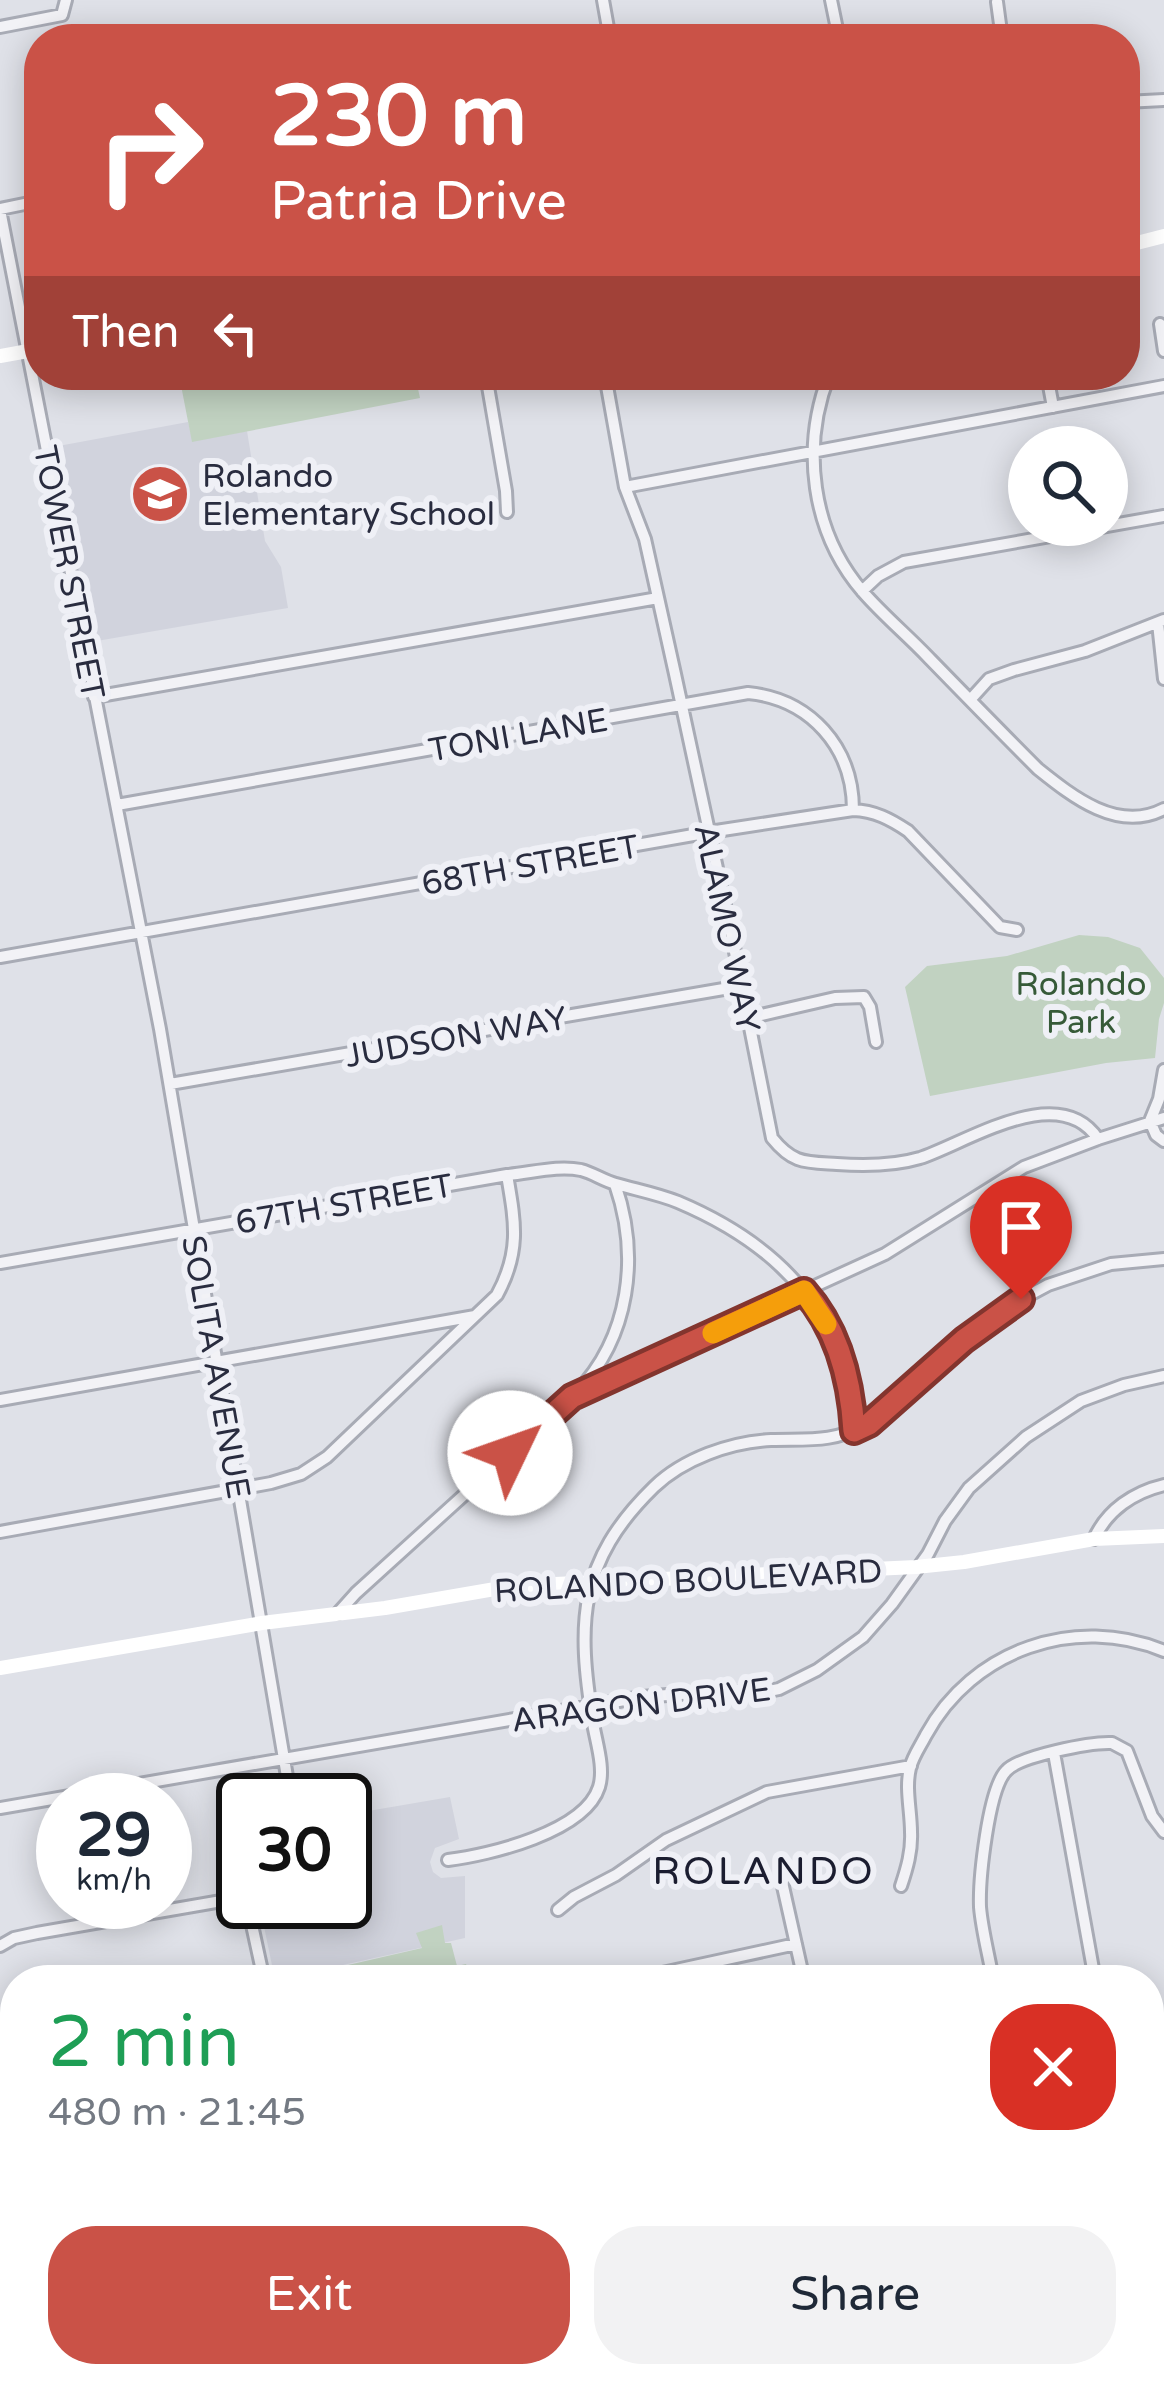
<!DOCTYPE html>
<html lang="en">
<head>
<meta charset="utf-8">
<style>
	:root { --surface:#fff; --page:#f2f2f3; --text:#1f2937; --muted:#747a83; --accent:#ca5247 }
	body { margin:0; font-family:"Varela Round",sans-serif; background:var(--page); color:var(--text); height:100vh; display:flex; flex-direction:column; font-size:45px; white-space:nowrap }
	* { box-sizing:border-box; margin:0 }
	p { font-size:39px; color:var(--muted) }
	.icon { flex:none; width:66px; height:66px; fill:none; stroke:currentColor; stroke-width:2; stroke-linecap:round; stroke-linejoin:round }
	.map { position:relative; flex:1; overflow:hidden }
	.sheet { position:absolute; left:0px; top:1965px; width:1164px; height:423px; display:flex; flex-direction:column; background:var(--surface); border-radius:48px 48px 0 0; box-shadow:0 6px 30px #0003 }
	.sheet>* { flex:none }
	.guide { position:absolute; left:24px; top:24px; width:1116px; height:366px; border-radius:48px; box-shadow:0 6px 30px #0003; background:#ca5247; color:#fff; overflow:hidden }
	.tools { position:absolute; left:1008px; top:426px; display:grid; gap:24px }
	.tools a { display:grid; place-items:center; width:120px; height:120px; border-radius:50%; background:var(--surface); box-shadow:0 6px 30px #0003; font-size:60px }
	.speed { position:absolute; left:36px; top:1773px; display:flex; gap:24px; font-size:60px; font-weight:700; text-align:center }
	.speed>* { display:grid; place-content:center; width:156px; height:156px; border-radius:50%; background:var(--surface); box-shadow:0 6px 30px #0003; line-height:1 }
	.speed small { font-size:30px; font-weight:400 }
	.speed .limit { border:6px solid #111; border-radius:18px; background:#fff; color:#111 }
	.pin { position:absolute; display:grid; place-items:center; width:102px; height:102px; color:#fff; margin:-123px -51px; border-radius:50% 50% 50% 0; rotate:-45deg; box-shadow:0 0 12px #0007 }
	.pin .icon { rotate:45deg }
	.me { position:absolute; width:132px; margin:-66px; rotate:48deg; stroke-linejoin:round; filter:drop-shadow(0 0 9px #0008) }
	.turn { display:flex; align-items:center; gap:42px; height:252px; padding:0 48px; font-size:54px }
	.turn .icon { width:156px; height:156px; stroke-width:2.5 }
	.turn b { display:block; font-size:84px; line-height:102px }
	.then { display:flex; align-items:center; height:114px; padding:0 48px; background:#0003; gap:24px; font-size:45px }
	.round { display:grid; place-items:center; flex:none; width:126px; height:126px; border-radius:48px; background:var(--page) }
	.head { display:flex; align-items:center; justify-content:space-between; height:204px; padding:0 48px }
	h1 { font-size:72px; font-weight:600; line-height:90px; color:#1e9e55 }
	.cta { display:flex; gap:24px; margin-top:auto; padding:24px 48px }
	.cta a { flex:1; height:138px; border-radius:48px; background:var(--accent); color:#fff; font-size:48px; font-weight:600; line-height:138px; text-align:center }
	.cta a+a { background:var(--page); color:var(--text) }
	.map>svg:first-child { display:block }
	.built { fill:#d1d3dd }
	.green { fill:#c1d2c1 }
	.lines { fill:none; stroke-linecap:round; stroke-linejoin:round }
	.street-casing { stroke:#a8abb5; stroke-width:16 }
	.primary-casing { stroke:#9fa2b3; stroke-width:21 }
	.street { stroke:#f2f2f6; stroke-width:10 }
	.secondary { stroke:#fff; stroke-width:14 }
	.primary { stroke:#fff; stroke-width:15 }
	.route-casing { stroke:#83352e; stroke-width:30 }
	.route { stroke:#ca5247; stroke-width:21 }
	.slow { stroke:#f59e0b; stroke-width:21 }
	.labels { text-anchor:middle; stroke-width:12; stroke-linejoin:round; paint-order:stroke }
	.poi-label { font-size:33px; fill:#292c3f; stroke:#eff0f6; text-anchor:start }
	.street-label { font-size:33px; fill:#292c3f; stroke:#eff0f6 }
	.park-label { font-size:33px; fill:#365a38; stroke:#eff0f6 }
	.quarter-label { font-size:39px; letter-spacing:3px; fill:#1b1d30; stroke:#eff0f6 }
</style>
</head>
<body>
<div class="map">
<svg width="1164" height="2387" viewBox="0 0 1164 2387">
	<rect width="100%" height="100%" fill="#dfe1e8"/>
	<path class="built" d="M 188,422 L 193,441 L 247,431 L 265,541 L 281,567 L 288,608 L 91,642 L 53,447 Z
		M 450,1797 L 459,1839 L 435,1848 L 430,1862 L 433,1872 L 441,1878 L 465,1876 L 465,1938 L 275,1980 L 259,1902 L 345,1902 L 345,1815 Z
		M 90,2373 L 203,2373 L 216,2387 L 108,2387 Z"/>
	<path class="green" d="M 179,375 L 415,375 L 420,398 L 192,442 Z
		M 1079,935 L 1108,937 L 1140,948 L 1164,978 L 1164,1003 L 1159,1019 L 1155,1058 L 1106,1063 L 930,1096 L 905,987 L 927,966 L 1007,956 Z
		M 442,1925 L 445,1943 L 451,1943 L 457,1966 L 466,1964 L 472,1980 L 283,1980 L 422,1948 L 416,1933 Z"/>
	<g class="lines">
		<g class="street-casing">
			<path id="street" d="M 603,0 L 610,39
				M 831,0 L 839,39
				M 997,2 L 1002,39
				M 0,27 L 62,15 L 66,0
				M 851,39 L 862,38
				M 1125,102 L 1164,100
				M 0,209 L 39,201
				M 0,210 L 160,1029 L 291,1800
				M 1160,324 L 1164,351
				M 486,375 L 506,491 L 507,512
				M 605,375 L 625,487 L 645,539 L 675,674 L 734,947 L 772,1138 C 793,1164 805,1162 837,1164 C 865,1166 893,1166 920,1158 C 966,1143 1059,1080 1098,1139
				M 829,375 C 801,447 811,532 863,592 C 883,615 907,635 928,657 C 965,695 1001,732 1038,769 C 1073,797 1118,833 1164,809
				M 1047,375 L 1053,407
				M 625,487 L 1164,386
				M 862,591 L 878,576 L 904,562 L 1164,516
				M 1158,623 L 1164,679
				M 94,697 L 658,598
				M 970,700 L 989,679 L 1014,670 L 1085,651 L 1164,620
				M 117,805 L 748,693 C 810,699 853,747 853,810
				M 0,957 L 716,831 L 853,810 C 875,811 890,819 908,831 L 1000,927 L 1017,930
				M 748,1018 L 835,998 L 864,997 L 870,1007 L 876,1042
				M 1164,1070 L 1159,1099 L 1150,1121 L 1156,1135 L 1164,1141
				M 170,1084 L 741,986
				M 0,1263 L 507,1175 C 531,1173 558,1165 581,1170 C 593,1173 604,1181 616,1184 C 637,1190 658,1194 678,1202 C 782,1246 847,1316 854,1431
				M 576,1393 C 630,1337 640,1256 615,1184
				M 0,1400 L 475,1316
				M 0,1532 L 271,1483 L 301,1474 L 327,1457 L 497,1295 C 521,1251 515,1222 507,1175
				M 1094,1539 C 1107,1510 1134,1492 1164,1485
				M 338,1613 L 356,1593 L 572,1397 L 885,1254 L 1024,1167 L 1098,1139 L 1164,1118
				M 1054,1753 L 1095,1980
				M 0,1808 L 642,1697 L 706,1692 L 759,1693 L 779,1689 L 817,1670 L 863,1637 L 892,1604 L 928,1554 L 945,1521 L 969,1488 L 1026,1437 L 1081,1401 L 1124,1385 L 1164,1376
				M 448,1860 C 489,1855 585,1832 599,1787 C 605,1768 596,1742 593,1723 C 577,1624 577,1562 654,1487 C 683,1459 730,1442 771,1440 C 811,1439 830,1443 869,1424 L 964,1339 L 1007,1307 L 1048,1285 L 1111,1264 L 1164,1259
				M 787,1870 L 782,1882 L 804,1980
				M 901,1886 C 907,1868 912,1851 911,1832 C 911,1811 905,1788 910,1768 C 913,1756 921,1745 926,1735 C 972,1650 1075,1614 1164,1651
				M 247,1902 L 264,1980
				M 558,1910 L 574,1897 L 616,1875 L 666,1840 L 767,1792 L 911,1766
				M 0,1946 L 14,1938 L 37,1933 L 233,1899 L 243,1901
				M 630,1980 L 796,1944
				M 993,1980 C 989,1956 982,1931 980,1907 C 979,1880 988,1790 1006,1771 C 1019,1756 1091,1742 1112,1743 L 1127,1751 L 1152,1816 L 1164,1832
				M 1149,2214 L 1164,2219
				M 659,2373 L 666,2387
				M 861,2373 L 864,2387
				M 1023,2373 L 1026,2387
				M 28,2387 L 39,2373
				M 679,2387 L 709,2373"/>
		</g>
		<g class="primary-casing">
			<path id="primary" d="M 0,2196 L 15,2206
				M 0,2221 L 15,2230
				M 214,2373 L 229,2387
				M 244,2373 L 258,2387"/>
		</g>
		<use href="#street" class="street"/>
		<path class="secondary" d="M 1125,246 L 1164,236
			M 0,356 L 39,349
			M 0,1668 L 262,1623 L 385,1608 L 512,1586 L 916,1567 L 964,1562 L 1094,1539 L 1164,1536
			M 0,2075 L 15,2072
			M 1149,2314 L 1162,2387"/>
		<use href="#primary" class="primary"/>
	</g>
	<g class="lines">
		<g class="route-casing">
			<path id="route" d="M 510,1453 L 572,1397 L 804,1291 C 838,1329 851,1382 854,1431 L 869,1424 L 964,1340 L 1021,1299"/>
		</g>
		<use href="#route" class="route"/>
		<path class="slow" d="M 713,1333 L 804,1291 L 826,1324"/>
	</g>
	<defs>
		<g id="school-disc" transform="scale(3)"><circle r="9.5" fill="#ca5247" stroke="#eff0f6"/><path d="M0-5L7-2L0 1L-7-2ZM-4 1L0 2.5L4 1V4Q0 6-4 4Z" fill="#fff"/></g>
	</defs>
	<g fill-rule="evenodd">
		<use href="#school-disc" x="160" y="494"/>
	</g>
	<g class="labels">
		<g class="poi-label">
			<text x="202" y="487">Rolando<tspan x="202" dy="38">Elementary School</tspan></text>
		</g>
		<g class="street-label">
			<text transform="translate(70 572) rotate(79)" y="12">TOWER STREET</text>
			<text transform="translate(518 734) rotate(-10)" y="12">TONI LANE</text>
			<text transform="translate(530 864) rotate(-10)" y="12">68TH STREET</text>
			<text transform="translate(728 928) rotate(78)" y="12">ALAMO WAY</text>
			<text transform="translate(456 1036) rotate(-10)" y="12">JUDSON WAY</text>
			<text transform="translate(344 1203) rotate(-10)" y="12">67TH STREET</text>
			<text transform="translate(217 1367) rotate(80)" y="12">SOLITA AVENUE</text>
			<text transform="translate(688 1580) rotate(-3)" y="12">ROLANDO BOULEVARD</text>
			<text transform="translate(641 1704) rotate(-7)" y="12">ARAGON DRIVE</text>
		</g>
		<g class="park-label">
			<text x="1081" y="995">Rolando<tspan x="1081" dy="38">Park</tspan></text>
		</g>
		<g class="quarter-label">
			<text x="764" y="1884">ROLANDO</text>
		</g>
	</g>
</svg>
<div class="tools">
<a><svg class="icon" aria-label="search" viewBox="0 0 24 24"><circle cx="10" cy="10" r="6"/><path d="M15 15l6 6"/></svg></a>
</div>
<div class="speed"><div>29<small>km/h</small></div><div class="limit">30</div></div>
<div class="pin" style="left:1021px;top:1299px;background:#d93025"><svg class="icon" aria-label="arrive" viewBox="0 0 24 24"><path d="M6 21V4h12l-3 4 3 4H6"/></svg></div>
<svg class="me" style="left:510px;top:1453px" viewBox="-20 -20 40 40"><circle r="19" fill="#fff"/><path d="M0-13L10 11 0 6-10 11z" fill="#ca5247"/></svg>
<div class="guide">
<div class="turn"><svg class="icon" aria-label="right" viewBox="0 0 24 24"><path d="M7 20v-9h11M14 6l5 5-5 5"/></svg><div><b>230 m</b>Patria Drive</div></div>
<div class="then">Then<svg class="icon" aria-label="left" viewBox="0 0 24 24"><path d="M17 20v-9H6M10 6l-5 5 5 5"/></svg></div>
</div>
<section class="sheet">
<div class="head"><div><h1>2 min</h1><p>480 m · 21:45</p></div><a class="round" style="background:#d93025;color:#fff"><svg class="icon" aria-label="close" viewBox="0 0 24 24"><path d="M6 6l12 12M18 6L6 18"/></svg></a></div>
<div class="cta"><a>Exit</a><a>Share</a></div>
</section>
</div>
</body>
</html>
